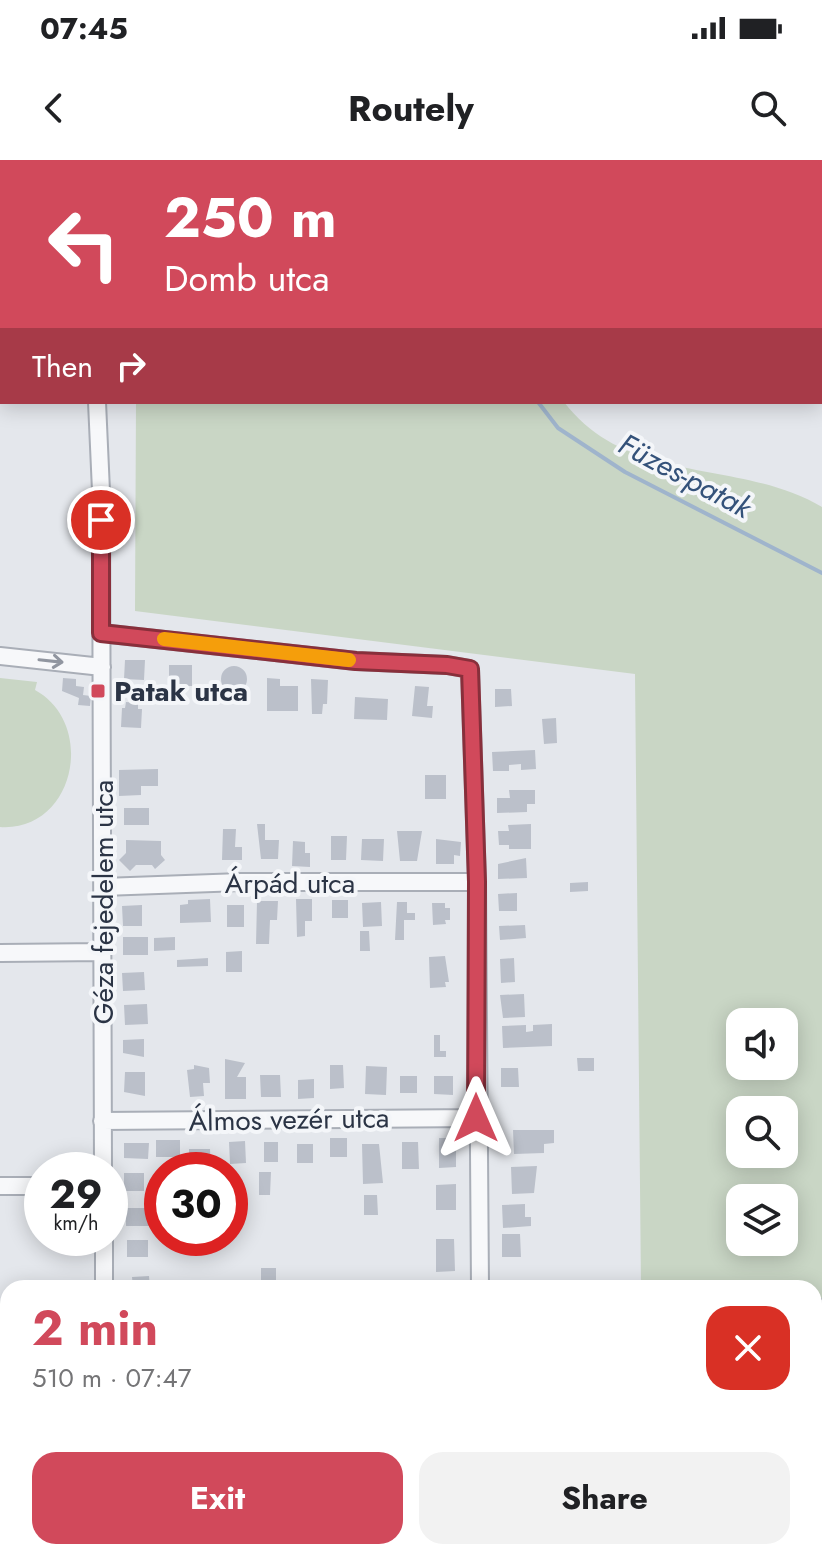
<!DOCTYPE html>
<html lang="en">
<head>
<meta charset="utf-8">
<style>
	:root { --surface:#fff; --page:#f2f2f2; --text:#202124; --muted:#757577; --accent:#d1495b }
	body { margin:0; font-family:Jost,sans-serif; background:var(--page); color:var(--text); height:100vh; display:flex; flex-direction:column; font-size:30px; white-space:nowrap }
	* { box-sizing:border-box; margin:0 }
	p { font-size:26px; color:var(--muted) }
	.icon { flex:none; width:44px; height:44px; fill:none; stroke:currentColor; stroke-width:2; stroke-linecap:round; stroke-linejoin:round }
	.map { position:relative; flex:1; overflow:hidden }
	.side { position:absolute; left:0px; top:1120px; width:822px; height:280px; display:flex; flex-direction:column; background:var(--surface); border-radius:24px 24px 0 0; box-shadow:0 4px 20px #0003 }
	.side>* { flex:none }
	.hud { position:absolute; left:0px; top:0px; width:822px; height:244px; box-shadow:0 4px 20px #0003; background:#d1495b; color:#fff; overflow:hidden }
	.tools { position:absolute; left:726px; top:848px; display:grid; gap:16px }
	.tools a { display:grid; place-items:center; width:72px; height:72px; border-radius:16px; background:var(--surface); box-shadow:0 4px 20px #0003; font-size:40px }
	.speed { position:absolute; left:24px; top:992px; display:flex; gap:16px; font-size:40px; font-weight:700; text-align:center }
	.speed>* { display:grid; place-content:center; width:104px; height:104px; border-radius:50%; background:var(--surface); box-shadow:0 4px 20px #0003; line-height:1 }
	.speed small { font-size:20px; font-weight:400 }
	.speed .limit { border:12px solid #d22; background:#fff; color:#111 }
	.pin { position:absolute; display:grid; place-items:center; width:68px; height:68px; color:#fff; margin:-34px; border:4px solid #fff; border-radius:50%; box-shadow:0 2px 8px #0007 }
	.me { position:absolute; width:88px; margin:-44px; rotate:0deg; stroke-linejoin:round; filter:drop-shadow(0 0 6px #0008) }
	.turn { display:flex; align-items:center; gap:28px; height:168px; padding:0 32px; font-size:36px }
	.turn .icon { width:104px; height:104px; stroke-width:2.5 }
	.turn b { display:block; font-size:56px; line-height:68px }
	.then { display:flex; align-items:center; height:76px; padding:0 32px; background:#0003; gap:16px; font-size:30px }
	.round { display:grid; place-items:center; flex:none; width:84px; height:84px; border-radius:24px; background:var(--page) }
	.summary { display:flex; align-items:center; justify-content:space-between; height:136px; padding:0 32px }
	h1 { font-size:48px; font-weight:700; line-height:60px; color:var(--accent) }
	.action { display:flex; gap:16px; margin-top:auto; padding:16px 32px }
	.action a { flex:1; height:92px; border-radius:24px; background:var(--accent); color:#fff; font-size:32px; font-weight:700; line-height:92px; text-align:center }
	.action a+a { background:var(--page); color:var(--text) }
	.status { display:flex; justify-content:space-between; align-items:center; height:56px; padding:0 40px; background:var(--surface); direction:ltr }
	.status svg { height:22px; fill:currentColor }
	header { display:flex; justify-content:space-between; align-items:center; height:104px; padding:0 32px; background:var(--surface); font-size:36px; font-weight:700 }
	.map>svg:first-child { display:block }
	.green { fill:#c9d6c5; fill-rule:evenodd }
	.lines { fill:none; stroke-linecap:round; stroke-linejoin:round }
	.stream { stroke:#9fb4cc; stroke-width:4 }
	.building { fill:#bbc0ca }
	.minor-casing { stroke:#a9aeb7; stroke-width:20 }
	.minor { stroke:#f7f8fa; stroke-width:16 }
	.oneway { stroke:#9196a0 }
	.route-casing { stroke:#882f3b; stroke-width:20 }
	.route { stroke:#d1495b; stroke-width:14 }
	.slow { stroke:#f59e0b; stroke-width:14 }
	.poi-dot { fill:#d1495b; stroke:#f4f6f9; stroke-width:3 }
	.labels { text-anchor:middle; stroke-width:8; stroke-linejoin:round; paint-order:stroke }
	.poi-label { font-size:28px; font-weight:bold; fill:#2b3445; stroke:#f4f6f9; text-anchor:start }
	.street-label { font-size:28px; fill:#2b3445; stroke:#f4f6f9 }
	.water-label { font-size:30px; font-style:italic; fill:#34527a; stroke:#f4f6f9 }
</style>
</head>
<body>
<div class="status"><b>07:45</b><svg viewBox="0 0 49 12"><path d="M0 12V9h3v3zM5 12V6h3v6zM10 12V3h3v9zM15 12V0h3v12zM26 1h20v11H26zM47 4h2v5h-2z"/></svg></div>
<header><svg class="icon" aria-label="back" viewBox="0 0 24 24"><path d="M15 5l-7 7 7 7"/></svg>Routely<svg class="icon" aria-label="search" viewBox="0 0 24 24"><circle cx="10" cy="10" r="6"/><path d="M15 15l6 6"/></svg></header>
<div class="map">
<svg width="822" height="1400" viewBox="0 0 822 1400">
	<rect width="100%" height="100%" fill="#e4e7ec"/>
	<path class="green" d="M 136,242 L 564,242 C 629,327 740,298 822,347 L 822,1190 L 814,1192 L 814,1128 L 641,1128 L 635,514 L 135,451 ZM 740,862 L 784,862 L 784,906 L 740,906 ZM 740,950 L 784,950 L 784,994 L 740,994 ZM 740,1038 L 784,1038 L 784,1082 L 740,1082 Z
		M 0,518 L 37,522 L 35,530 C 97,564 75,672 0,667 Z
		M 0,1272 L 8,1272 L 8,1392 L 65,1392 L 45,1400 L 0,1400 Z"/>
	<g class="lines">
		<path class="stream" d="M 337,0 L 339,2
			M 538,242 L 558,268 L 625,312 L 822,413"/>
	</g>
	<path class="building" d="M 125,500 L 145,500 L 144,520 L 124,519 Z
		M 169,505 L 192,505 L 192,526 L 169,526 Z
		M221 519a13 13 0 1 1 26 0a13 13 0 1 1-26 0Z
		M 63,518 L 76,519 L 76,526 L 84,527 L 83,535 L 91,536 L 90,546 L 78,545 L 79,538 L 62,531 Z
		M 267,518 L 280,519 L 280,526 L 298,526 L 298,551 L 267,551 Z
		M 311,519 L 328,520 L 327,544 L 323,544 L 322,554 L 312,554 Z
		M 415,526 L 429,527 L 427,546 L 433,546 L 432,558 L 412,556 Z
		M 495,529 L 511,529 L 512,546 L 495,547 Z
		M 355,537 L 388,539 L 387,560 L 354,559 Z
		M 126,542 L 138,543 L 138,549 L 142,549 L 141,568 L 121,567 L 122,548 L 125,548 Z
		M 556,558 L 557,583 L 544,584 L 542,559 Z
		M 535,590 L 536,609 L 521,610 L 521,604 L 509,605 L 509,611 L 493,611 L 492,592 Z
		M 158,609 L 158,626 L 141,626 L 141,635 L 119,636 L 119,610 Z
		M 425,615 L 446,615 L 446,639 L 425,639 Z
		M 509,630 L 535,630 L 535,644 L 527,644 L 527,652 L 497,653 L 497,638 L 510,638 Z
		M 124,648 L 149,648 L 149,665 L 124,665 Z
		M 257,664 L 265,664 L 265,680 L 279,680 L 278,699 L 261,699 Z
		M 531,664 L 531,689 L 509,689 L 509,685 L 499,685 L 498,671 L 509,671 L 508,665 Z
		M 223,669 L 236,669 L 235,687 L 242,687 L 242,700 L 222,700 Z
		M 397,671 L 422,671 L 417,701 L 400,701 Z
		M 331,676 L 347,676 L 346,700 L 331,700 Z
		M 362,679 L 384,679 L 383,701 L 361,700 Z
		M 436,679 L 461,682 L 460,696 L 454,695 L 454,704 L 436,704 Z
		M 126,680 L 161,681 L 161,695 L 165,700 L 155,709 L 152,705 L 136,705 L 130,711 L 119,700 L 126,693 Z
		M 293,681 L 305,682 L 305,693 L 310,693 L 310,707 L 292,706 Z
		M 526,698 L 527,718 L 498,719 L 498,704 Z
		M 588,722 L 588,731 L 570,732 L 570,723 Z
		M 517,733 L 517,751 L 499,751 L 498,734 Z
		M 210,739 L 211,762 L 180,763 L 180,745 L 188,744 L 188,740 Z
		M 296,739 L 312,739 L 312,761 L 305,761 L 305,776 L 297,777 Z
		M 332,740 L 348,740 L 348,758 L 332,758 Z
		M 257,741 L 278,741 L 277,760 L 270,760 L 269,784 L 256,784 Z
		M 381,742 L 382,766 L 363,767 L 362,743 Z
		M 397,742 L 407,742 L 407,753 L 415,753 L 415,760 L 404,760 L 404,780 L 395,780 Z
		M 432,743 L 445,743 L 445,748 L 450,748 L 450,760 L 445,760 L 446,764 L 433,765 Z
		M 142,745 L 142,766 L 123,766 L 122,746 Z
		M 227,745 L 244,745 L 244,767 L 227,767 Z
		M 525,765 L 526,778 L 500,780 L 499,766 Z
		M 360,771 L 369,771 L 370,791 L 360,791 Z
		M 123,777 L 148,777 L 148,795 L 123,795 Z
		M 175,777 L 175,790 L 154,791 L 154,778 Z
		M 242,791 L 242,812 L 226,812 L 226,792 Z
		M 445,796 L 449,822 L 445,822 L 446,827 L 430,828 L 429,797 Z
		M 208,798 L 208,806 L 177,807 L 177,800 Z
		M 514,798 L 515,822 L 501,823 L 500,799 Z
		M 144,812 L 145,830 L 123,831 L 122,813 Z
		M 524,834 L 525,857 L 503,858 L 500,835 Z
		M 147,844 L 148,864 L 125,865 L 124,845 Z
		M 552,864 L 552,886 L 503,888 L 502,866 L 526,865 L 526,872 L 533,871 L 533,865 Z
		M 434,875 L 440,875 L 440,891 L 446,891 L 446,897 L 434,897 Z
		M 144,879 L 144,897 L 123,893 L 123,880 Z
		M 577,898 L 594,898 L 594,911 L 578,911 Z
		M 225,899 L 245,903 L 237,917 L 246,917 L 246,939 L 225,939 Z
		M 194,905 L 209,908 L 210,923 L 203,923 L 204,936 L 190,937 L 187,910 L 194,909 Z
		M 330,905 L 343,905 L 344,928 L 330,929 Z
		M 366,906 L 387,907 L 386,935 L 365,934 Z
		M 501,908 L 518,908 L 519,927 L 501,927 Z
		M 125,912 L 145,912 L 145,936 L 124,932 Z
		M 260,915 L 280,915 L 281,937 L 261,937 Z
		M 400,916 L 417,916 L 417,933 L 400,933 Z
		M 434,916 L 453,916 L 453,935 L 434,934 Z
		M 314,919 L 314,938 L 298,939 L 298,920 Z
		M 513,970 L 554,970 L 554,983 L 544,984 L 544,993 L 514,994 Z
		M 330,978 L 347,978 L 347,997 L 330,997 Z
		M 439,978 L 456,978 L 456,1007 L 439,1008 Z
		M 156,980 L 180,980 L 180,997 L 156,997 Z
		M 245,981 L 246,1003 L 230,1004 L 229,982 Z
		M 264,982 L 278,982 L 278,1002 L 264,1002 Z
		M 402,982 L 418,982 L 419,1009 L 402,1009 Z
		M 124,983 L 149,983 L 148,999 L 124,998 Z
		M 297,984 L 313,984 L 313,1003 L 297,1003 Z
		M 362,984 L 379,984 L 383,1023 L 363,1024 Z
		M 189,989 L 210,989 L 211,1010 L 189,1010 Z
		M 537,1006 L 534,1033 L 512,1034 L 511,1007 Z
		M 259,1012 L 271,1012 L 270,1035 L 259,1035 Z
		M 124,1013 L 144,1013 L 144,1031 L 124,1031 Z
		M 456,1024 L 456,1050 L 436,1050 L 436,1025 Z
		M 364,1035 L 377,1035 L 378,1055 L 364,1055 Z
		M 525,1044 L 525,1057 L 531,1057 L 531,1066 L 503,1068 L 502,1045 Z
		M 126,1048 L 152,1048 L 151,1066 L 126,1066 Z
		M 502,1074 L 520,1074 L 521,1097 L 502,1097 Z
		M 436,1079 L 454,1079 L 455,1111 L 436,1112 Z
		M 127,1080 L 148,1080 L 148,1097 L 127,1097 Z
		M 261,1108 L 276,1108 L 276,1128 L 261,1128 Z
		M 149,1116 L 150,1128 L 133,1128 L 132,1117 Z
		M 214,1392 L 236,1392 L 236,1400 L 215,1400 Z"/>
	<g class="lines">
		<g class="minor-casing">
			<path id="minor" d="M 104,2 L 104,0
				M 97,242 L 101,331 L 103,1010
				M 101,473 L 356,501 L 447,505 L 470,509 L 477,722 L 480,1128
				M 0,496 L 102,507
				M 103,727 L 241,722 L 477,722
				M 0,793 L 103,792
				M 102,961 L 476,958
				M 0,1026 L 42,1026
				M 104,1078 L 104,1128
				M 814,1150 L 822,1148
				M 0,1259 L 8,1259
				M 107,1392 L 107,1400
				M 66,1400 L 86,1392"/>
		</g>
		<use href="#minor" class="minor"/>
	</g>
	<defs><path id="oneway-shaft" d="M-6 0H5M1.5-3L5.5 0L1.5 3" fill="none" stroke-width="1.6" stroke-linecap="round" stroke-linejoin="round" transform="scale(2)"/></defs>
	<use class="oneway" href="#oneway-shaft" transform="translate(51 501) rotate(6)"/>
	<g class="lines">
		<g class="route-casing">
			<path id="route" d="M 101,360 L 101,473 L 356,501 L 447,505 L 470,509 L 477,722 L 476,958"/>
		</g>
		<use href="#route" class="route"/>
		<path class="slow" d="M 164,479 L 349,500"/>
	</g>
	<rect class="poi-dot" x="90" y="523" width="16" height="16" rx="4"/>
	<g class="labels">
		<g class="poi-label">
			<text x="114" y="541">Patak utca</text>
		</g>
		<g class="street-label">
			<text x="290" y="733">Árpád utca</text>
			<text transform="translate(103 742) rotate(-90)" y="10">Géza fejedelem utca</text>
			<text transform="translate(289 959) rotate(-1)" y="10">Álmos vezér utca</text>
		</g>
		<g class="water-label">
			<text transform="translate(685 316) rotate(28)" y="10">Füzes-patak</text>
		</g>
	</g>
</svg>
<div class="tools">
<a><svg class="icon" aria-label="sound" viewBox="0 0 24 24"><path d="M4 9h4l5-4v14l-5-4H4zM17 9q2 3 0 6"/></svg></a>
<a><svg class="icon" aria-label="search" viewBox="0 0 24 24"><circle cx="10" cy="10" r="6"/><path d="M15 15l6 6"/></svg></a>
<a><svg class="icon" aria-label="layers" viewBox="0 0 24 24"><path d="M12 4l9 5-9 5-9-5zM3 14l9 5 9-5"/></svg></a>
</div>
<div class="speed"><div>29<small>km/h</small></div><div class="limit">30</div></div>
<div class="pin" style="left:101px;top:360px;background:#d93025"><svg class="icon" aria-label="arrive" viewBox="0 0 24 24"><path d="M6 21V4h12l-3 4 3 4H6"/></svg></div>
<svg class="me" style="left:476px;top:958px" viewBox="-20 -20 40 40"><path d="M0-17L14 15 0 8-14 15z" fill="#d1495b" stroke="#fff" stroke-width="4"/></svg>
<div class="hud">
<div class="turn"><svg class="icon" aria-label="left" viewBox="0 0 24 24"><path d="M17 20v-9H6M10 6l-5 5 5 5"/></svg><div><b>250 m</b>Domb utca</div></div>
<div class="then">Then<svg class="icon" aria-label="right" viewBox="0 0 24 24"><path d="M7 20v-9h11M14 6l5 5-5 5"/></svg></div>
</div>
<section class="side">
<div class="summary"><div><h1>2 min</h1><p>510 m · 07:47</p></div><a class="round" style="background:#d93025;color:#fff"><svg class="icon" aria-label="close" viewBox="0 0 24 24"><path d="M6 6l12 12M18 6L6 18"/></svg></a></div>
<div class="action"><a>Exit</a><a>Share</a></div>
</section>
</div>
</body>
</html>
